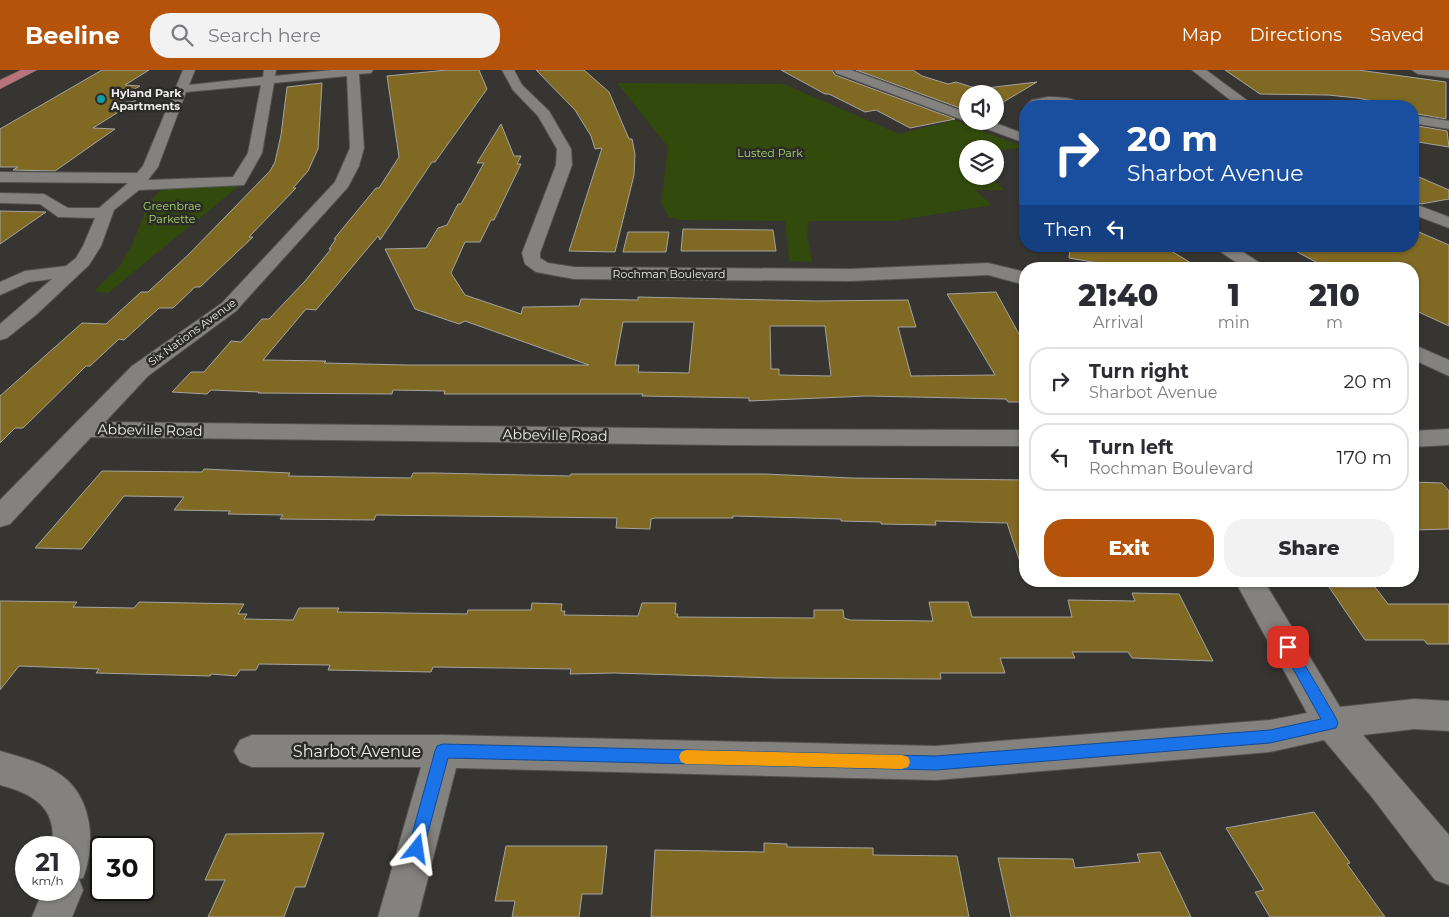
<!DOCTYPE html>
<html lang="en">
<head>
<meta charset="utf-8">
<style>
	:root { --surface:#fff; --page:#f2f2f3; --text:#2b2b33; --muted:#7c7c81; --line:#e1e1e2; --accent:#b45309 }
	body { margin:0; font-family:Montserrat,sans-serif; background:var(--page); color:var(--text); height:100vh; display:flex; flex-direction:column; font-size:19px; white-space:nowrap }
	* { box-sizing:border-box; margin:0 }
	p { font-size:16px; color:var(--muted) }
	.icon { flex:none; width:28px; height:28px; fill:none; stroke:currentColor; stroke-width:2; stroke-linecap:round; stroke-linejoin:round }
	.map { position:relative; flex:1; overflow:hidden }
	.panel { position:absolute; left:1019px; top:192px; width:400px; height:325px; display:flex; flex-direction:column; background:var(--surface); border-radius:20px; box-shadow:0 1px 4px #0004 }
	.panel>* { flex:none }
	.hud { position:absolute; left:1019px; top:30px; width:400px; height:152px; border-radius:20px; box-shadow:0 1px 4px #0004; background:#1a4fa0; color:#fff; overflow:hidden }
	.fabs { position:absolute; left:959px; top:15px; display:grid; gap:10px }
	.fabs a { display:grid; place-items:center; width:45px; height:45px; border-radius:50%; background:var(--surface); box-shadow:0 1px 4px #0004; font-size:25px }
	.speed { position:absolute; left:15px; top:766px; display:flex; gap:10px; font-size:25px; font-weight:700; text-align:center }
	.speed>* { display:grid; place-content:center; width:65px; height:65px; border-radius:50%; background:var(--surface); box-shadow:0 1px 4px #0004; line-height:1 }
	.speed small { font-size:12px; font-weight:400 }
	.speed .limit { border:2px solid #111; border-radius:8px; background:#fff; color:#111 }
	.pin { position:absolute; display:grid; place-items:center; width:42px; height:42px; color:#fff; margin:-21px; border-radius:10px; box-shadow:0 2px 8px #0006 }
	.me { position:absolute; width:55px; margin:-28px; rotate:15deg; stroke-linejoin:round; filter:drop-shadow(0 0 4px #0008) }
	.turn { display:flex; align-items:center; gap:18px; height:105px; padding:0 25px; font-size:22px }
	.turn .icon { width:65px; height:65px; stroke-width:2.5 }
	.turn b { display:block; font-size:35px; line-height:42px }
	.then { display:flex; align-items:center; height:48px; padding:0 25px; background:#0003; gap:10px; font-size:19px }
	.eta { display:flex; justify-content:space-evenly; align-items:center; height:85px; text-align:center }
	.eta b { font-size:30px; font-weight:800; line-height:35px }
	.cta { display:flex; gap:10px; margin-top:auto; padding:10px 25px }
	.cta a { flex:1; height:58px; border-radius:20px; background:var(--accent); color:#fff; font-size:20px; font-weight:800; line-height:58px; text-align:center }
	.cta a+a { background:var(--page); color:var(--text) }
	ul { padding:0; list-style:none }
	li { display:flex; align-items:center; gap:15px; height:68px; margin:0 10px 8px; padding:0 15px; border:2px solid var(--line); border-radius:20px }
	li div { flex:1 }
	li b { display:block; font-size:19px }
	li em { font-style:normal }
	header { display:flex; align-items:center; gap:30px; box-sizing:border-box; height:70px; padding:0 25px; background:var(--accent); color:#fff }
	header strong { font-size:24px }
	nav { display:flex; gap:28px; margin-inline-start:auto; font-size:18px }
	.search { width:350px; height:45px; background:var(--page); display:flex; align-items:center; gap:12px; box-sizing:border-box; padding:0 18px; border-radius:20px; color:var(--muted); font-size:19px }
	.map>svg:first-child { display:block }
	.green { fill:#324a0b }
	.building { fill:#7f6923; stroke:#a5a4a2; fill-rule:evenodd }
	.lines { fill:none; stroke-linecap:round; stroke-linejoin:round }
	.minor-casing { stroke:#535250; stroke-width:2 }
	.major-casing { stroke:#535250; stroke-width:1 }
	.minor { fill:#83827f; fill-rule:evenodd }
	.major { fill:#b9737b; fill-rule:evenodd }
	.route { fill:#1a73e8; stroke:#114b97 }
	.slow { fill:#f59e0b }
	.culture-dot { fill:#0f9aa8; stroke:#2b2b28; stroke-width:2 }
	.labels { text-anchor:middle; stroke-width:5; stroke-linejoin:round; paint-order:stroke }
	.far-poi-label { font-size:11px; font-weight:bold; fill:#edeceb; stroke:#2b2b28; text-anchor:start }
	.far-park-label { font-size:11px; fill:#a9d86e; stroke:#2b2b28 }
	.far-street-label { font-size:11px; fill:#edeceb; stroke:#2b2b28 }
	.street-label { font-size:14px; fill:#edeceb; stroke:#2b2b28 }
	.near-street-label { font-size:16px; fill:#edeceb; stroke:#2b2b28 }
</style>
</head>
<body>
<header>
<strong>Beeline</strong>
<div class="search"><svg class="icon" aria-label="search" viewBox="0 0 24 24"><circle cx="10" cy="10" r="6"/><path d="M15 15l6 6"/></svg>Search here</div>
<nav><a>Map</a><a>Directions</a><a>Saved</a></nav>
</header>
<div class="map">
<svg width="1449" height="847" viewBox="0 0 1449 847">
	<rect width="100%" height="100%" fill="#363532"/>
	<path class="green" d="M 617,13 L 784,14 L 899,64 L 954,50 L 1024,77 L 995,81 L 995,79 L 968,79 L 967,86 L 965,86 L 967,89 L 968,106 L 988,106 L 1004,120 L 975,120 L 992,135 L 894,151 L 809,151 L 807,164 L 812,192 L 789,191 L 785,151 L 681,150 L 669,147 L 661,133 L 668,77 Z
		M 165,116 L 239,116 L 108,223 L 94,221 L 119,197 L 132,175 L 149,132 Z"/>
	<path class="building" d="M 102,0 L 149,0 L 125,15 L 140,16 L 133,20 L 140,20 L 119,33 L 136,31 L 93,58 L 115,59 L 55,101 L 13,100 L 18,97 L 0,97 L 0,59 Z
		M 447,0 L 479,0 L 487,19 L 435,92 L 432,92 L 380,170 L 378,166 L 316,240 L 306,239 L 263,290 L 326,291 L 324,293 L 406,295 L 589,295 L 465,251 L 459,254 L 415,239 L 385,179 L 426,178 L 438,158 L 447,155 L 458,134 L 461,134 L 484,93 L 477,93 L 501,54 L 514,86 L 521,86 L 517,94 L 521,94 L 494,150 L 491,150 L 480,172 L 465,172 L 451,203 L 465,225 L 521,244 L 523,237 L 527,237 L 579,236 L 581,229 L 638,230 L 638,227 L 817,231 L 908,230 L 916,257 L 898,257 L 911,306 L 995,305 L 947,224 L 996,222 L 1025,275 L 1025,332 L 1008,332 L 1006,329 L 867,326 L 749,331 L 749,328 L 642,326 L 643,324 L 444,324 L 445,321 L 393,320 L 392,324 L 258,323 L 259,322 L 211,320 L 207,324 L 172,322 L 191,302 L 204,302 L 231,271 L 241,272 L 262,249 L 269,249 L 305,211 L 331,179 L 329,179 L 336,169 L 334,169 L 376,118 L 379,118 L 399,87 L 387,6 ZM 623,252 L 694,252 L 689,303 L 638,302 L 639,295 L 615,295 ZM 770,256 L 825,256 L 831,306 L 779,305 L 779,299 L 771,299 Z
		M 536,0 L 584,0 L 609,22 L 629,69 L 632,69 L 635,84 L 634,105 L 615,182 L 569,181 L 602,78 L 595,79 L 591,66 L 575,40 Z
		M 781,0 L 832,0 L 835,5 L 955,49 L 910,58 L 876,40 L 865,42 L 829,24 L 825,24 Z
		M 856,0 L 913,0 L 922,6 L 948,14 L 956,12 L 978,19 L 1037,12 L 995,37 L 995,24 L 968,24 L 968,41 Z
		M 1225,0 L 1358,0 L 1446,12 L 1446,49 L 1412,43 L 1412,36 L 1400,36 L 1357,28 L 1328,25 L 1260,24 Z
		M 322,13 L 318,79 L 308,101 L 293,118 L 296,118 L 249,167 L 253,167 L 200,217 L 195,217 L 173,238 L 159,238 L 124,270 L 119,269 L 90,296 L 86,296 L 23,358 L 15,358 L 0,373 L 0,326 L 82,253 L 106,254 L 141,222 L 148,222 L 188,185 L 270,101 L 275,92 L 281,65 L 287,17 Z
		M 1412,55 L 1447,61 L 1449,77 L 1412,71 Z
		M 1412,104 L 1449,120 L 1449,129 L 1421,134 L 1412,131 Z
		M 0,141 L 46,142 L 0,174 Z
		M 683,159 L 773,160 L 776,181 L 681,181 Z
		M 1412,159 L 1449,175 L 1449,256 L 1412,239 L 1412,199 L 1329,199 L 1286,176 L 1412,176 Z
		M 628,162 L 669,162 L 666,182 L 623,182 Z
		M 1070,176 L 1163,176 L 1201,199 L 1133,199 L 1069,188 Z
		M 204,399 L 290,403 L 288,406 L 411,408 L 413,403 L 434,403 L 570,406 L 571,404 L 765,404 L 852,408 L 1025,410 L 1025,494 L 1021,495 L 1007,453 L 935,451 L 936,455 L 881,454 L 881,452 L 841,451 L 841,449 L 733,446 L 733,448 L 655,448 L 651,449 L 650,459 L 616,458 L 617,448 L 376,445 L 374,450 L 280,449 L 283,445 L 228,444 L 230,441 L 174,440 L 184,427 L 124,426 L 82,479 L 35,478 L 102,401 L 202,402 Z
		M 1412,412 L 1442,413 L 1449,421 L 1449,459 L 1412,460 Z
		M 1329,517 L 1375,517 L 1388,534 L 1449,534 L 1449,574 L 1427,574 L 1424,570 L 1365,570 Z
		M 1132,523 L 1179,524 L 1213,591 L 1132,588 L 1128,582 L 1072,582 L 1075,588 L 1000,588 L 1005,603 L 940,603 L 941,609 L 776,608 L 614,603 L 570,604 L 571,599 L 433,597 L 431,602 L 328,600 L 330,595 L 259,594 L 256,600 L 240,600 L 236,606 L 211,604 L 210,606 L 96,603 L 99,599 L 19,596 L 0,620 L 0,531 L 77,532 L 73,537 L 134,538 L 139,532 L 244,534 L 238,544 L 247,544 L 244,549 L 293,550 L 299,538 L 339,538 L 337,542 L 467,544 L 468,540 L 531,540 L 532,533 L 562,534 L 561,541 L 565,541 L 564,545 L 638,546 L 642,533 L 676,533 L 675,544 L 678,544 L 677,547 L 814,548 L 814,540 L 843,540 L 844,548 L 850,550 L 933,551 L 929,532 L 968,532 L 972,547 L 1072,547 L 1068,530 L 1135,531 Z
		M 1314,742 L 1350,793 L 1347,794 L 1385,847 L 1270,847 L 1255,822 L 1264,820 L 1226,758 Z
		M 324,763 L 305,817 L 295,817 L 284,847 L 208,847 L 225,810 L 205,810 L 226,764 Z
		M 764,773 L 787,774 L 787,777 L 873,778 L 873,785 L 957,786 L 969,847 L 651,847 L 655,780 L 764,782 Z
		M 506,776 L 607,776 L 602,824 L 582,824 L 579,847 L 512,847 L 515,831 L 495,831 Z
		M 1160,782 L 1191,847 L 1011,847 L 998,788 L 1073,789 L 1075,798 L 1140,792 L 1137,784 Z"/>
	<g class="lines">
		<g class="minor-casing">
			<path id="minor" d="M 183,0 L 195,0 L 189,15 L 263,7 L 264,0 L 276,0 L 275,6 L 332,0 L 373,0 L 371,3 L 359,4 L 364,78 L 359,96 L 348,117 L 236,241 L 148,306 L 105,352 L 724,359 L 1025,360 L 1025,376 L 724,375 L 91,367 L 10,454 L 0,457 L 0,430 L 132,296 L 222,233 L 335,112 L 350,78 L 347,6 L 274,13 L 262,83 L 244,115 L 139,120 L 114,140 L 101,176 L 89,195 L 37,244 L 7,268 L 0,270 L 0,254 L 52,209 L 29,212 L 0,225 L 0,212 L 25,201 L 66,196 L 76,188 L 83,176 L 95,148 L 58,147 L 40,134 L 0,133 L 0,123 L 44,124 L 68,138 L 99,138 L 128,113 L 0,112 L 0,102 L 137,103 L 143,96 ZM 261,15 L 248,83 L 233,107 L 148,110 L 158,97 L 186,22 Z
				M 502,0 L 514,0 L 522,15 L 549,41 L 571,79 L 572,95 L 540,183 L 540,188 L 548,193 L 574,197 L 850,199 L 988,193 L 1025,202 L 1025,215 L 988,205 L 850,211 L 574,209 L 536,202 L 525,194 L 522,183 L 556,95 L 557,79 L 538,46 L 513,20 Z
				M 834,0 L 851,0 L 968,43 L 968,51 L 990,51 L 1025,64 L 1025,73 L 836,3 Z
				M 1192,0 L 1206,0 L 1248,31 L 1333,32 L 1340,36 L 1238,36 Z
				M 1412,0 L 1449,0 L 1449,8 L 1418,4 Z
				M 1048,27 C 1059,27 1078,28 1086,36 L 1025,36 L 1032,30 Z
				M 1412,45 L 1449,51 L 1449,59 L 1412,53 Z
				M 1412,133 L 1449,147 L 1449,158 L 1412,144 Z
				M 1212,176 L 1234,176 L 1269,199 L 1246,199 Z
				M 1412,274 L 1449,290 L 1449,306 L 1412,289 Z
				M 1449,359 L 1449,375 L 1412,377 L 1412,361 Z
				M 1235,511 L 1264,511 L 1340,637 L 1414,629 L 1449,631 L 1449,661 L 1414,659 L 1363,665 L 1449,765 L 1449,815 L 1435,810 L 1371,726 L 1324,670 L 1270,682 L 936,710 L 456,698 L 418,847 L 378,847 L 421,697 L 252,697 L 240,692 L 234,681 L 240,670 L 252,665 L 443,665 L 936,676 L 1270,650 L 1307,643 Z
				M 0,681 C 21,687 44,693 61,705 C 93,728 96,775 83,808 L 79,809 L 83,820 L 72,847 L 32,847 L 43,820 L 69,820 L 69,778 L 52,778 C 58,738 34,724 0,715 Z"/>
		</g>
		<g class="major-casing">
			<path id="major" d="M 21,0 L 37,0 L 0,19 L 0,10 Z"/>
		</g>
		<use href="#minor" class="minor"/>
		<use href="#major" class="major"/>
	</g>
	<path class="route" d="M 1288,572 L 1292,573 L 1336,648 L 1338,653 L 1336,658 L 1270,673 L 936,700 L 448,688 L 422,785 L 417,787 L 411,785 L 408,779 L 435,681 L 437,676 L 443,674 L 936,686 L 1270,660 L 1321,649 L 1281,577 L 1283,573 Z"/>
	<path class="slow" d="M 686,680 L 902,685 L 908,687 L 910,692 L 908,697 L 902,699 L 686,694 L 681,692 L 679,687 L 681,682 Z"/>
	<circle class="culture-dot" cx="101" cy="29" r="5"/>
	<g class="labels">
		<g class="far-poi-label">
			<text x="111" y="27">Hyland Park<tspan x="111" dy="13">Apartments</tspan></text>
		</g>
		<g class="far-park-label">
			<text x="770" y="87">Lusted Park</text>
			<text x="172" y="140">Greenbrae<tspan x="172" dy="13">Parkette</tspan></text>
		</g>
		<g class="far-street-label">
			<text x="669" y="208">Rochman Boulevard</text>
			<text transform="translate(192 262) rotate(-36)" y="4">Six Nations Avenue</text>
		</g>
		<g class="street-label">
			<text transform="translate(150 360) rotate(1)" y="5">Abbeville Road</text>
			<text transform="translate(555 365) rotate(1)" y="5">Abbeville Road</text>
		</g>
		<g class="near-street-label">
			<text x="357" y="687">Sharbot Avenue</text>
		</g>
	</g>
</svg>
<div class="fabs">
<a><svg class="icon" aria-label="sound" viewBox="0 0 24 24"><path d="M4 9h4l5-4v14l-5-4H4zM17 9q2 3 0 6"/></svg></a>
<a><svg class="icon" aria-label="layers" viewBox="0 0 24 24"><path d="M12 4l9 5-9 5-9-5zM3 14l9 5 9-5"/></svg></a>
</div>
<div class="speed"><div>21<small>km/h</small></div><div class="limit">30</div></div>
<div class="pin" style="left:1288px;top:577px;background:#d93025"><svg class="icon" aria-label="arrive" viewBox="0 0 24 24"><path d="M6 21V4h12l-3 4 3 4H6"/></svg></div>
<svg class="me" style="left:417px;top:779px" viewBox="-20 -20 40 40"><path d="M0-17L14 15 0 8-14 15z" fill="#1a73e8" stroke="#fff" stroke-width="4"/></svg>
<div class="hud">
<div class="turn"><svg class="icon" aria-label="right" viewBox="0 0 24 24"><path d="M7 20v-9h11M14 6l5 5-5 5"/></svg><div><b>20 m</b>Sharbot Avenue</div></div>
<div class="then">Then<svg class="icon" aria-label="left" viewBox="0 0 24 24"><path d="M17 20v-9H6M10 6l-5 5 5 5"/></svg></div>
</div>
<section class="panel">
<div class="eta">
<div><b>21:40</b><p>Arrival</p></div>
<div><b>1</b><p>min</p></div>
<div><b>210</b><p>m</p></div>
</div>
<ul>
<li><svg class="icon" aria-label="right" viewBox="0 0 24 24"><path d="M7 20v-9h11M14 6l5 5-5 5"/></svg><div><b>Turn right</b><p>Sharbot Avenue</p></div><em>20 m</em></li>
<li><svg class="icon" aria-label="left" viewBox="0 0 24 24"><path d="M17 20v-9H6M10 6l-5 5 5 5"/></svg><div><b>Turn left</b><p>Rochman Boulevard</p></div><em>170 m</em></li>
</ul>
<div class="cta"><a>Exit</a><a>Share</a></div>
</section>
</div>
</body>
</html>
